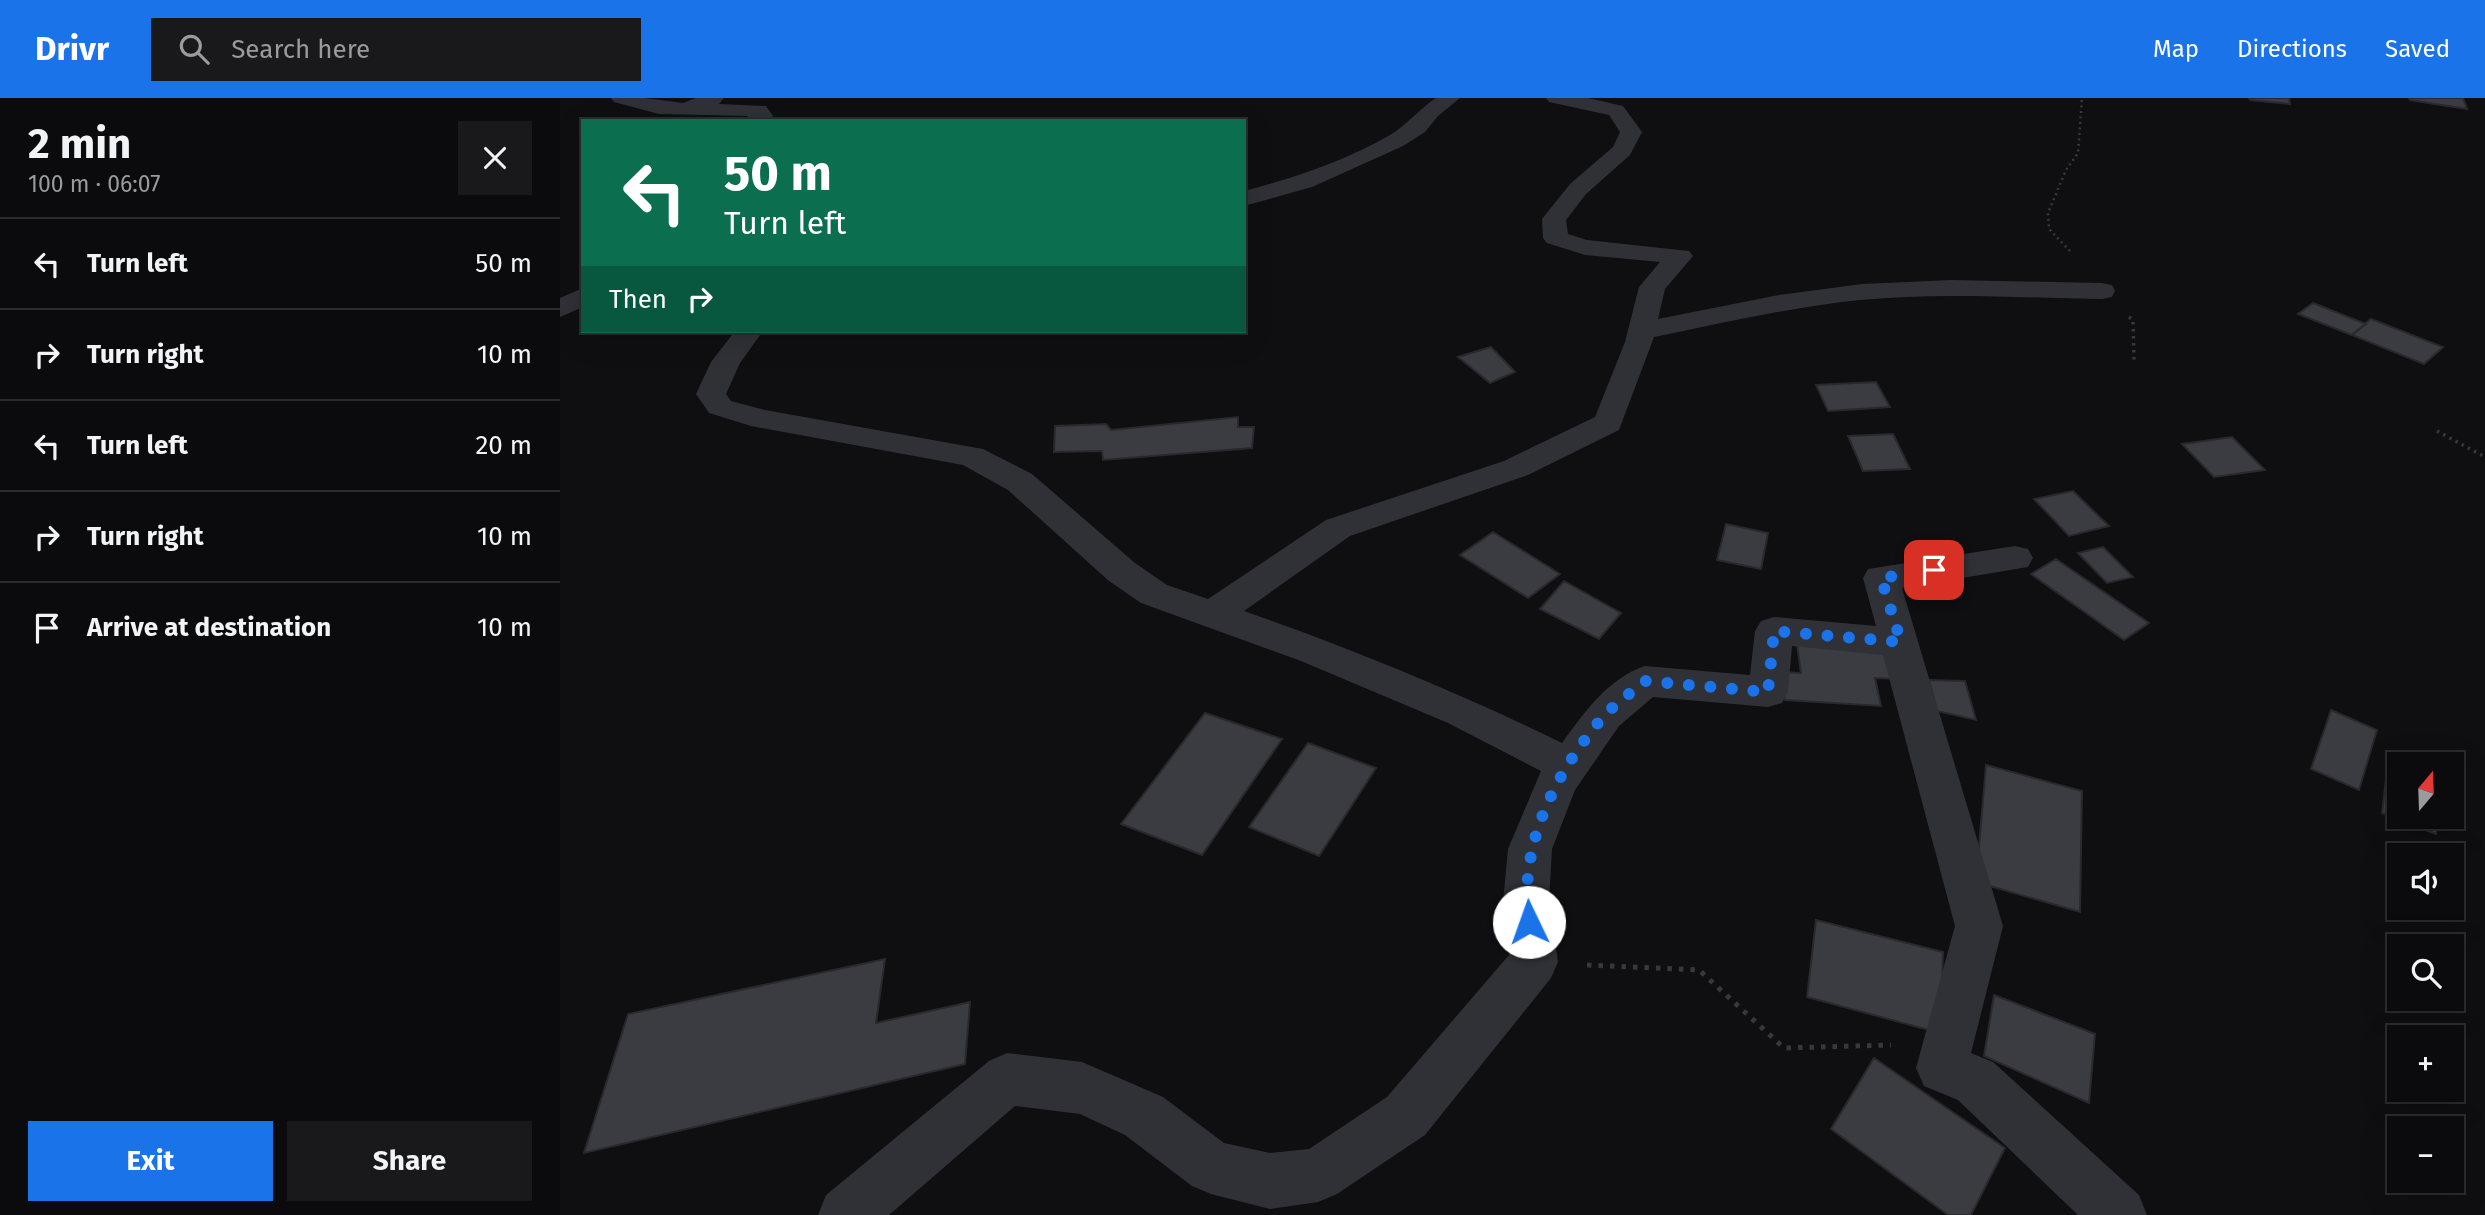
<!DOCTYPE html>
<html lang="en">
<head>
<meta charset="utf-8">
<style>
	:root { --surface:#0b0b0d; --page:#19191b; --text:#f1f3f6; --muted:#9a9b9d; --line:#2b2b2e; --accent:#1a73e8 }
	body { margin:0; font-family:"Fira Sans",sans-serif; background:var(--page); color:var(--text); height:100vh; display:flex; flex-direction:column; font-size:26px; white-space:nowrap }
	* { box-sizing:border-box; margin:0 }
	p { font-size:23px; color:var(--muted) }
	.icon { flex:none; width:38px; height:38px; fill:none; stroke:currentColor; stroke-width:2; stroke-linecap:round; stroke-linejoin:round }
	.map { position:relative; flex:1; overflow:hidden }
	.side { display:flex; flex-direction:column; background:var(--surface); width:560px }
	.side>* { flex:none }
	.guide { position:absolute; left:21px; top:21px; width:665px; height:214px; border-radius:0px; box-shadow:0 7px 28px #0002,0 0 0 2px var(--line); background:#0b6e4f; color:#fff; overflow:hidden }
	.needle { width:46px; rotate:19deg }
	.fabs { position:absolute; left:1827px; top:654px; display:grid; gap:14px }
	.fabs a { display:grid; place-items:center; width:77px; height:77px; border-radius:0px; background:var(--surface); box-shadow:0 7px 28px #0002,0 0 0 2px var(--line); font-size:35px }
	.pin { position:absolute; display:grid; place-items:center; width:60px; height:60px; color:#fff; margin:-30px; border-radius:14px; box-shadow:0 4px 10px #0006 }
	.me { position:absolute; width:77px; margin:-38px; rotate:357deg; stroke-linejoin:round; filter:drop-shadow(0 0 5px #0008) }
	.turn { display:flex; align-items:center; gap:24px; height:147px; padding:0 28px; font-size:32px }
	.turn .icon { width:91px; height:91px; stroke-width:2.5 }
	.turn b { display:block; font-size:49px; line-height:60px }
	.then { display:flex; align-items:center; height:66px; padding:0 28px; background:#0003; gap:14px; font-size:26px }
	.round { display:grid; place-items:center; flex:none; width:74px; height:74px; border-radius:0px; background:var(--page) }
	.overview { display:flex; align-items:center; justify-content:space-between; height:119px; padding:0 28px }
	h1 { font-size:42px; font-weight:700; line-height:52px }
	.cta { display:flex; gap:14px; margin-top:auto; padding:14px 28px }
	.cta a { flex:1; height:80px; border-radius:0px; background:var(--accent); color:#fff; font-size:28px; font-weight:700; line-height:80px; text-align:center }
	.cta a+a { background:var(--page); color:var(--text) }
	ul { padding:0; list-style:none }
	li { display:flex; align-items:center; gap:21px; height:91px; padding:0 28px; border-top:2px solid var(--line) }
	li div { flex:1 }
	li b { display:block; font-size:26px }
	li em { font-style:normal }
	header { display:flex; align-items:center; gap:42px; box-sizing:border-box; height:98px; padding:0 35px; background:var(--accent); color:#fff }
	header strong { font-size:33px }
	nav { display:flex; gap:38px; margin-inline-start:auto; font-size:24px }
	.search { width:490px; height:63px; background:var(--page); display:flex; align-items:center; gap:18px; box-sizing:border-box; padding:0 24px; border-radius:0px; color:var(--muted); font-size:26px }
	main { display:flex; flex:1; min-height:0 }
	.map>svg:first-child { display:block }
	.building { fill:#3b3c41; stroke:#29292d; stroke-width:2 }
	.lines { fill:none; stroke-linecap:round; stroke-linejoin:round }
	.path-far2 { stroke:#36383d; stroke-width:2.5; stroke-dasharray:2 3.5; stroke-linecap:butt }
	.path-far1 { stroke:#36383d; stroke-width:3.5; stroke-dasharray:2.5 4.5; stroke-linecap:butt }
	.path { stroke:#36383d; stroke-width:5; stroke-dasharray:4.5 7; stroke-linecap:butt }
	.minor { fill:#303136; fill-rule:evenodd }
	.route { stroke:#1a73e8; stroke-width:12; stroke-dasharray:0 21.6 }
</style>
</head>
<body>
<header>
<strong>Drivr</strong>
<div class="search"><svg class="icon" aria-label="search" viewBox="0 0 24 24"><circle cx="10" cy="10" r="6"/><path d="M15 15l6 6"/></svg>Search here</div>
<nav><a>Map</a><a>Directions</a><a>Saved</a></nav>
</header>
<main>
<section class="side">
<div class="overview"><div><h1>2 min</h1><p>100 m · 06:07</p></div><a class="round"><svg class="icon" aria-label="close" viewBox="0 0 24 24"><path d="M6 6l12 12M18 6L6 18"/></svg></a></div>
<ul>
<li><svg class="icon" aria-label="left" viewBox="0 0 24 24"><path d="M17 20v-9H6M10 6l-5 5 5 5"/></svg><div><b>Turn left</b></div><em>50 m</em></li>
<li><svg class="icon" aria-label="right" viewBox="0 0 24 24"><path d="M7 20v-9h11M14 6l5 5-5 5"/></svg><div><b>Turn right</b></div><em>10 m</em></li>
<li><svg class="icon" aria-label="left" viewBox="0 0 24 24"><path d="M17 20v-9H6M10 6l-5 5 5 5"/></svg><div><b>Turn left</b></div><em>20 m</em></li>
<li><svg class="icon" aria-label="right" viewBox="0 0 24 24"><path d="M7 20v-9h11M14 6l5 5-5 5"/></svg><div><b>Turn right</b></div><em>10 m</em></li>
<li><svg class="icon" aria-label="arrive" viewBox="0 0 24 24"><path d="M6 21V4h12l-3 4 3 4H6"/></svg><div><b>Arrive at destination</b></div><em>10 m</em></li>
</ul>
<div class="cta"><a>Exit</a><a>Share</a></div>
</section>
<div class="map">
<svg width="1925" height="1117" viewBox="0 0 1925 1117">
	<rect width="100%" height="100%" fill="#0f0f11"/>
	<path class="building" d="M 1689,0 L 1729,0 L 1730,6 L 1690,2 Z
		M 1849,0 L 1903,0 L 1907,11 L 1850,2 Z
		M 1753,205 L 1806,226 L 1792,237 L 1738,216 Z
		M 1811,221 L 1883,249 L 1864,266 L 1792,237 Z
		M 931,249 L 955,274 L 930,285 L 898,259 Z
		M 1316,284 L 1330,309 L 1268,313 L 1256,287 Z
		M 678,319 L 678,329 L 694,329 L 692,350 L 543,362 L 542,353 L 494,354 L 495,328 L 546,326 L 551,332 Z
		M 1333,336 L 1350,371 L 1303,373 L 1288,338 Z
		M 1672,339 L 1705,372 L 1654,379 L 1622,346 Z
		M 1513,393 L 1549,428 L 1509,438 L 1474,401 Z
		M 1166,426 L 1208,435 L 1201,471 L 1157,462 Z
		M 933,434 L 1000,476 L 968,500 L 900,457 Z
		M 1543,449 L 1573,479 L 1547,485 L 1518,455 Z
		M 1496,461 L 1589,525 L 1564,542 L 1471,476 Z
		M 1004,483 L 1061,515 L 1039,541 L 980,511 Z
		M 1237,546 L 1331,552 L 1337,581 L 1315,580 L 1321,608 L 1225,602 L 1222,574 L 1241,575 Z
		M 1369,582 L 1405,583 L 1416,622 L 1377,613 Z
		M 1771,612 L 1817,632 L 1799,692 L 1751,671 Z
		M 645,615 L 722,641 L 642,757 L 561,726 Z
		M 748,645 L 816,670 L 759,758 L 689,729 Z
		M 1829,656 L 1856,667 L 1839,667 L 1839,719 L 1877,719 L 1876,736 L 1822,715 Z
		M 1426,667 L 1522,693 L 1520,814 L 1416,784 Z
		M 1256,822 L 1383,854 L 1380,935 L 1247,899 Z
		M 325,861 L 316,925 L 410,904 L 405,966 L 24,1055 L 68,916 Z
		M 1434,897 L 1535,936 L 1529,1005 L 1424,958 Z
		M 1314,960 L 1445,1050 L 1411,1117 L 1388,1117 L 1271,1031 Z"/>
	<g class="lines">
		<path class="path-far2" d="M 1510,153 L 1489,131 L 1488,115 L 1506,72 L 1518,55 L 1522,0"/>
		<path class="path-far1" d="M 1569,219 L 1573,222 L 1574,262
			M 1877,333 L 1925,359"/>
		<path class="path" d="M 1027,867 L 1139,872 L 1224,950 L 1331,947"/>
		<path class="minor" d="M 51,0 L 85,0 L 123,5 L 136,0 L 164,0 L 159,6 L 206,8 L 213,18 L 209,23 L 185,23 L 188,18 L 99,16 L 54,4 Z
			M 876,0 L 900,0 L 878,18 L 865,34 L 843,48 L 752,89 L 684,108 L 684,93 C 734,80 785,63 830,37 C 848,26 859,11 876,0 Z
			M 986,0 L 1028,0 L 1063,8 L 1082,34 L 1070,57 L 1026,96 L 1006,122 L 1008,136 L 1027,142 L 1129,153 L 1133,158 L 1105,191 L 1098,221 L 1219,197 L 1302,186 L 1392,182 L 1542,185 L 1552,187 L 1555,193 L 1552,199 L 1542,201 C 1462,200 1381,194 1300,202 C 1231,209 1163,225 1094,239 L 1059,332 L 968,377 L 790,438 L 684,513 C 792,551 898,594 1002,645 C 1024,615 1048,580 1085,568 L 1190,577 L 1195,533 L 1201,523 L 1214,519 L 1316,528 L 1303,480 L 1308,471 L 1455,448 L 1468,451 L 1473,460 L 1468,469 L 1342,490 L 1443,828 L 1411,955 L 1433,964 L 1579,1097 L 1587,1117 L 1518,1117 L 1398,1002 L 1364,988 L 1356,970 L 1395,828 L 1323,557 L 1232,548 L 1228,594 L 1222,605 L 1208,609 L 1093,599 L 1059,628 L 1015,692 L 992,751 L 989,804 L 998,864 L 991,880 L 865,1037 L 777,1096 L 758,1104 L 710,1111 L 651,1096 L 632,1088 L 565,1037 L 520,1016 L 455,1008 L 329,1117 L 258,1117 L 266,1097 L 429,963 L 447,955 L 522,964 L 603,999 L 664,1045 L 710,1055 L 749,1051 L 827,999 L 949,857 L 943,804 L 948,751 L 981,673 L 888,625 L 741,563 L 581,505 L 549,483 L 448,392 L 403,367 L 191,328 L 149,315 L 136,296 L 151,264 L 175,233 L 203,233 L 180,265 L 166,296 L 171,303 L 205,312 L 423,351 L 472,376 L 575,465 L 607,487 L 648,501 L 766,422 L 944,363 L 1035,319 L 1065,244 L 1079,189 L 1100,164 L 1025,157 L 987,145 L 983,140 L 982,121 L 1010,86 L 1053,49 L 1060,34 L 1049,17 L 989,4 Z
			M 23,190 L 23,209 L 0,219 L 0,200 Z"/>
	</g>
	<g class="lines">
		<path class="route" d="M 969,824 C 958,749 995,674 1044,618 C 1056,605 1072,594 1085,583 L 1208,594 L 1214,533 L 1341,544 L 1321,480 L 1374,472"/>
	</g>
</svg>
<div class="fabs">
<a><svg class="needle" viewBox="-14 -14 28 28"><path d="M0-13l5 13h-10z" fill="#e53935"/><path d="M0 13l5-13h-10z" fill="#9a9b9d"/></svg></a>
<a><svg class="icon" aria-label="sound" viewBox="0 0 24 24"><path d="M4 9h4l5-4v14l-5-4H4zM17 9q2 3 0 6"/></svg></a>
<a><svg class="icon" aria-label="search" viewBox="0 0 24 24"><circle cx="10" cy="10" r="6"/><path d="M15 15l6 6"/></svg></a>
<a>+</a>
<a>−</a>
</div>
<div class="pin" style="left:1374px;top:472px;background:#d93025"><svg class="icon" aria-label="arrive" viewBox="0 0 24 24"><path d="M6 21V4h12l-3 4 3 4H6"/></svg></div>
<svg class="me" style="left:969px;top:824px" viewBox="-20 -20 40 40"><circle r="19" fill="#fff"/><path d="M0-13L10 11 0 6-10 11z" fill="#1a73e8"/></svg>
<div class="guide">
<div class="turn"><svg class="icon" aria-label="left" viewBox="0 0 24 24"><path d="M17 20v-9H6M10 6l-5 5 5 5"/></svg><div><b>50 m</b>Turn left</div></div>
<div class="then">Then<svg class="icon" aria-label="right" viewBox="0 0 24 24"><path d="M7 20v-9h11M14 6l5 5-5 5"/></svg></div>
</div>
</div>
</main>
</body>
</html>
